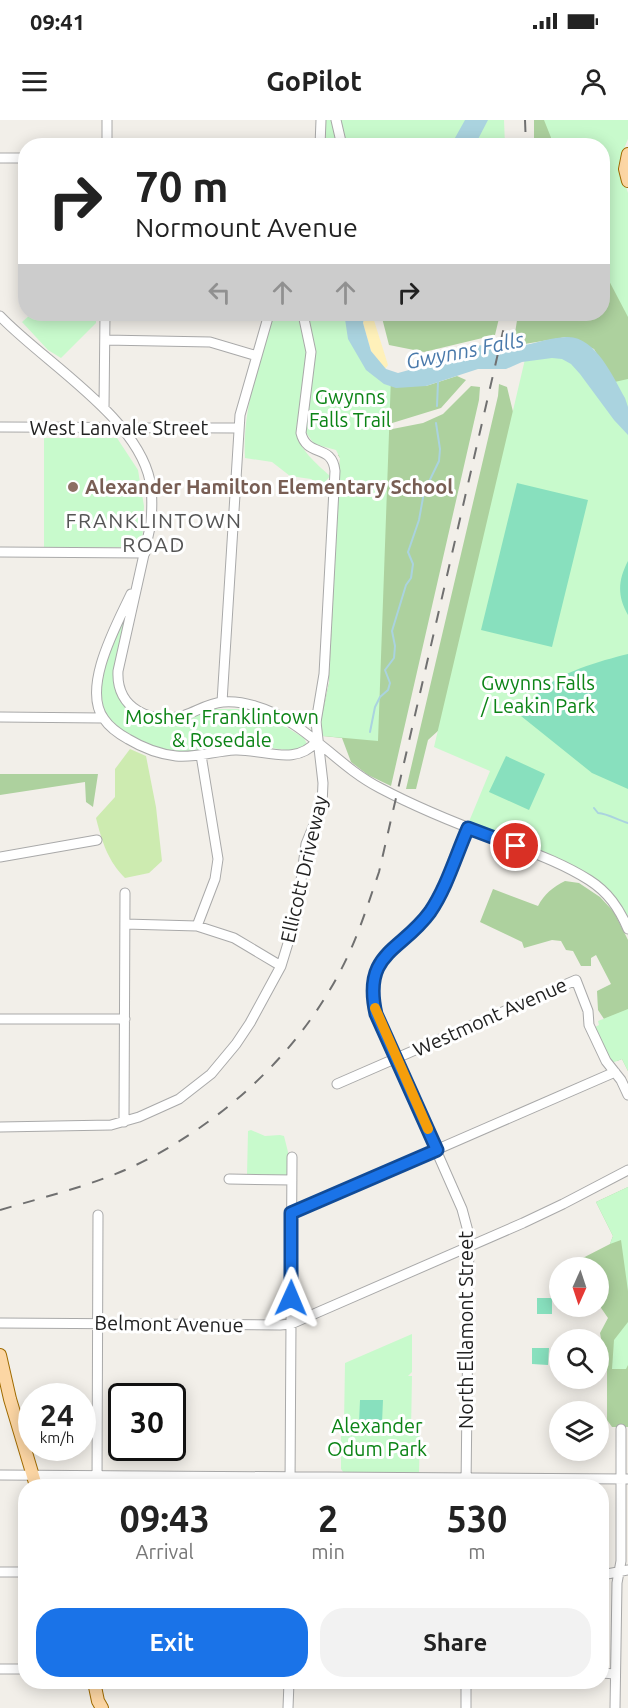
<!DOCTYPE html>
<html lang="en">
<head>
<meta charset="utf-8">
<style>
	:root { --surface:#fff; --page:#f2f2f2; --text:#222; --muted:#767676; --accent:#1a73e8 }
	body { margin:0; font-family:Ubuntu,sans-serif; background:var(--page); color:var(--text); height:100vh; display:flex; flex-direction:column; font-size:22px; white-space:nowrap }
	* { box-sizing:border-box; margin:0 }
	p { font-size:20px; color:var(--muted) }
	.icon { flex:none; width:33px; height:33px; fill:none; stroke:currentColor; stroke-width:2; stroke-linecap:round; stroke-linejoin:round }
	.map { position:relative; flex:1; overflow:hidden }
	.drawer { position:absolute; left:18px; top:1359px; width:591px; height:210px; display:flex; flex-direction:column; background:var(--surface); border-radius:24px; box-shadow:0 3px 15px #0003 }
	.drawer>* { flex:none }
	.top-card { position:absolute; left:18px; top:18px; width:592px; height:183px; border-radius:24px; box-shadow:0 3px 15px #0003; background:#fff; color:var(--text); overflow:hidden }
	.needle { width:39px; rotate:183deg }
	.fabs { position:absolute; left:549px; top:1137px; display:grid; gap:12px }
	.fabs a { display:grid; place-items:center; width:60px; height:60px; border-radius:50%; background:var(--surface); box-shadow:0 3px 15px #0003; font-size:30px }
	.speed { position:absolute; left:18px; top:1263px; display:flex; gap:12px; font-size:30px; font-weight:700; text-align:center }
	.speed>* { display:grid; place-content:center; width:78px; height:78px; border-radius:50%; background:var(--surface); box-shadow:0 3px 15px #0003; line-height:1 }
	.speed small { font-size:15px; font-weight:400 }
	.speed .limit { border:3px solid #111; border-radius:9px; background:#fff; color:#111 }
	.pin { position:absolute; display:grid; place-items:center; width:51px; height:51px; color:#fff; margin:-26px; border:3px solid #fff; border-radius:50%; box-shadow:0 2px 6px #0007 }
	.me { position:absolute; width:66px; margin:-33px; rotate:1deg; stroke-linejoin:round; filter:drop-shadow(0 0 4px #0008) }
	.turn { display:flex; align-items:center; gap:21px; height:126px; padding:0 18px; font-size:27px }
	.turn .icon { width:78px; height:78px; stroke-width:2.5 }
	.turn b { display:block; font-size:42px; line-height:51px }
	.lanes { display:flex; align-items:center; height:57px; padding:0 18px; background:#0003; justify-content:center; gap:30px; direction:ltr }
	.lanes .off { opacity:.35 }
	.eta { display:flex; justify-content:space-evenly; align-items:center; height:102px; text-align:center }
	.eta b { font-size:36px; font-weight:700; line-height:42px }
	.action { display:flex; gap:12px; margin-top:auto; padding:12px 18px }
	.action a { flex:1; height:69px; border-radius:24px; background:var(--accent); color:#fff; font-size:24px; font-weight:700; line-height:69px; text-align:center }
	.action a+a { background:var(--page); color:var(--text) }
	.status { display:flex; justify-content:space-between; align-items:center; height:42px; padding:0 30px; background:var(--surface); direction:ltr }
	.status svg { height:16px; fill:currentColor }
	header { display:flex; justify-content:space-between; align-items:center; height:78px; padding:0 18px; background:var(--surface); font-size:27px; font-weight:700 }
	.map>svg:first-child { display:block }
	.grass { fill:#cdebb0 }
	.forest { fill:#add19e }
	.sand { fill:#fff1ba }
	.park { fill:#c8facc }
	.pitch { fill:#88e0be }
	.water { fill:#aad3df }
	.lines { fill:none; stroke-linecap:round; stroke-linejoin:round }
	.stream { stroke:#aad3df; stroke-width:2 }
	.minor-casing { stroke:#a9a9a9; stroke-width:11 }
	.major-casing { stroke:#a06b00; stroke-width:14 }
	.minor { stroke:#fff; stroke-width:9 }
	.major { stroke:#fcd6a4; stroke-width:12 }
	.rail { stroke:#707070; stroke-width:2; stroke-dasharray:12 12; stroke-linecap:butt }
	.route-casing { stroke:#114b97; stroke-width:15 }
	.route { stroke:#1a73e8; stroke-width:10 }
	.slow { stroke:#f59e0b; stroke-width:10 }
	.education-dot { fill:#8d6e63; stroke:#fff; stroke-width:2 }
	.labels { text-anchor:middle; stroke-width:6; stroke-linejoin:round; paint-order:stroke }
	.park-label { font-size:20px; fill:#0c8416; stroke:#fff }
	.street-label { font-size:20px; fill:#222; stroke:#fff }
	.education-label { font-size:20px; font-weight:bold; fill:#785e54; stroke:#fff; text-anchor:start }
	.water-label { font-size:21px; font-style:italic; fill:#4a7aab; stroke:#fff }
	.neighbourhood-label { font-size:21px; letter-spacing:1.5px; fill:#555; stroke:#fff }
</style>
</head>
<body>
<div class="status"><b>09:41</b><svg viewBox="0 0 49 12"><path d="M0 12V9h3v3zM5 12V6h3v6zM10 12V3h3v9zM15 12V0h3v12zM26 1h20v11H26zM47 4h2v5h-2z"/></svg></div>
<header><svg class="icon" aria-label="menu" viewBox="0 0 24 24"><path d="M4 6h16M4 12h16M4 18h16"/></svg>GoPilot<svg class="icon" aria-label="person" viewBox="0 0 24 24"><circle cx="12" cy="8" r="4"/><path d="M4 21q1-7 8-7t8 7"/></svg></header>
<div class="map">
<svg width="628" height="1588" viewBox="0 0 628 1588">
	<rect width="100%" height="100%" fill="#f2efe9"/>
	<path class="grass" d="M 130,629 L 146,636 L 156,687 L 162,741 L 149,753 L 125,758 C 108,741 102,722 96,698 L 115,677 L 115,649 Z"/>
	<path class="forest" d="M 534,0 L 556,0 L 549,25 L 534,25 Z
		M 628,109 L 628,287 L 594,229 L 566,217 L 513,226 L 518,194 L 603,194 L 603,111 Z
		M 381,194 L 500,194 L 495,215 L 424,232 L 389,225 Z
		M 360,241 L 426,266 L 457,256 L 466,260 L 441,288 L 389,304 L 371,306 Z
		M 499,264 L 507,267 L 515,300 L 450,600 L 428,620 L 416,669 L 406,669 L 498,276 Z
		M 471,266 L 480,267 L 479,280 L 391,666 L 368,655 L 351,642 L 342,618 L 323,616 L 321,601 L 329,563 L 340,338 L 338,335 L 372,313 L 423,303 L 443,294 Z
		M 0,654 L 98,654 L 93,687 L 86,682 L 85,662 L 0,675 Z
		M 565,761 L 579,763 L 600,777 L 614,792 L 628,820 L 628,951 L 622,939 L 617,941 L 607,916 L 604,899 L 598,890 L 597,871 L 611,864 L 596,835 L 591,838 L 591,846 L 581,846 L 573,831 L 566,830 L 561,821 L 552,820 L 524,828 L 522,822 L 480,802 L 493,769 L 538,786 C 544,774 553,767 565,761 Z
		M 628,1067 L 628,1307 L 612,1307 L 607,1300 L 607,1251 L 600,1213 L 608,1198 L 599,1185 L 598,1148 L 571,1148 L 573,1143 L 610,1124 L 613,1116 L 596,1082 Z"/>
	<path class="sand" d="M 365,194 L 372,194 L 388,245 L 385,249 L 371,231 L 363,203 Z"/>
	<path class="park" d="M 326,0 L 332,0 L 338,25 L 326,25 Z
		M 341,0 L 504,0 L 505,25 L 347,25 Z
		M 544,0 L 628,0 L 628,19 L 621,36 L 622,53 L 628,73 L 628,197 L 606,155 L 603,155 L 603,26 L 554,25 Z
		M 31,194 L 96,194 L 96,203 L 61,238 L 48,230 L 22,202 Z
		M 274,194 L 299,194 L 307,229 L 306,247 L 296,310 C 299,330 316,343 330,356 L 322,366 L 311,359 L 290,356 L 272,342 L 245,338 C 242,288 260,241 274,194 Z
		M 308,194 L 358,194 L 356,215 L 391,257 L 378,621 L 323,616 L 321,601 L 329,563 L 340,338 L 336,330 L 314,324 L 305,311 L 316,231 Z
		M 578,230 L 601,265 L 628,259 L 628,796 L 608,769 L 597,760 L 468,704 L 490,651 L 434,627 L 526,235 Z
		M 44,318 L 117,318 L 138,350 L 144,386 L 142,427 L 44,428 Z
		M 125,497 L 114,563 L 121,582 L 133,594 L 146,601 L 169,604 L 183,601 L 215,589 L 240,589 L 276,601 L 304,618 L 307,624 L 304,629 L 295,631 C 279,629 262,627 245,626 C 235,626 224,629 213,630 C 177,634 157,631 126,612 C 115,606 106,598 103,585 C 97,555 114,524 125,497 Z
		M 628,889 L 628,951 L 622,939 L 607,945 L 591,909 L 599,905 L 598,901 Z
		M 251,1010 L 265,1016 L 280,1015 L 284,1016 L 288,1032 L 289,1055 L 247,1055 L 248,1011 Z
		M 628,1067 L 628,1171 L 621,1120 L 610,1124 L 613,1116 L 596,1082 Z
		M 628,1202 L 628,1245 L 626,1249 L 612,1249 L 614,1220 Z
		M 412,1214 L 412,1252 L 408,1256 L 412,1256 L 411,1311 L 420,1311 L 419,1353 L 344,1353 L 341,1349 L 341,1311 L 344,1304 L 345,1243 Z"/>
	<path class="pitch" d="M 517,363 L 588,380 L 552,527 L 481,510 Z
		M 628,441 L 628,495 C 617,476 618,460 628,441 Z
		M 628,534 L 628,669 L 592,653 L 521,596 C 527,588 532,580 538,573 C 559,552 600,541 628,534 Z
		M 506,636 L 545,654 L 529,690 L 489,672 Z
		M 537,1178 L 552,1178 L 552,1194 L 537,1194 Z
		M 532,1228 L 549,1228 L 548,1245 L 532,1244 Z
		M 360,1280 L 383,1280 L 382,1303 L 359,1303 Z"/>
	<path class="water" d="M 465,0 L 488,0 L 475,25 L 451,25 Z
		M 347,194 L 365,194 L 363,203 L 371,231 L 386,249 L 398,253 L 409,250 L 468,226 C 483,224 495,227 510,227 C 529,226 547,218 566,217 C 595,215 613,257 625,278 L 628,287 L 628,315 L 614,300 L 580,254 L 571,244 L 562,239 L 552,238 L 522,242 L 506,249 L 478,249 L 426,266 L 396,268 L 384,264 L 366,250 L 348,219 L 345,199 Z"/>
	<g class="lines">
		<path class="stream" d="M 437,286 L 438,262
			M 370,612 L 375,587 L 380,577 L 388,570 L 390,563 L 385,550 L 394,538 L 395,526 L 392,511 L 406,465 L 411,458 L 413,444 L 408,432 L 419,400 L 424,372 L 439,341 L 440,329 L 436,303
			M 594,688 L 598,693 C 609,694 617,700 628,703"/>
		<g class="minor-casing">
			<path id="minor" d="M 336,0 L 342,26
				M 107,26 L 107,0
				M 320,26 L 321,0
				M 0,38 L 26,38
				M 0,196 C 44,242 137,297 150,361 C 153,375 152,389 151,403 L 118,551 C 116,589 151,605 185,595 C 197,591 209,583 223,582 C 234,581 245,583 255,586 C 305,600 335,645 380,668 C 416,687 455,703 493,717 C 525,730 559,741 589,760 C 608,772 619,788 628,809
				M 105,220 L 210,222 L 257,236
				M 104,288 L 105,194
				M 0,307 L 239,308
				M 0,432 L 145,433
				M 131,474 C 117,504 81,568 104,599 C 110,608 119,614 128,619 C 143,628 158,634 176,636 C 196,638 215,631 235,630 C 265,629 295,647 317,621
				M 222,582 L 240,295 L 269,194
				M 0,597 L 102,598
				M 0,737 L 97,720
				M 125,804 L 197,806 L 234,818 L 281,846
				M 197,806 L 215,759 L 218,739 L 201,635
				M 0,899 L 125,899
				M 337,964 L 576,860 L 588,891 L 589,905 L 606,941 L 621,960 L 628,975
				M 124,1002 L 125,773
				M 0,1007 L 111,1005 L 139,997 L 179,979 L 211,954 L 236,924 L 250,903 L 281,846 L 296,797 L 306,724 L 322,685 L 323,663 L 316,602 L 324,554 L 335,351 C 332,323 307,338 301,313 L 311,232 L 303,194
				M 229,1059 L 292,1060
				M 291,1093 L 615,952
				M 0,1203 L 280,1205 L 291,1204 L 523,1103 L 563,1084 L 628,1050
				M 0,1355 L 628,1359
				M 97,1366 L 98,1095
				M 290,1366 L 292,1037
				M 466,1366 L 469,1115 L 462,1089 L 376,894 C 362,831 401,833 430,792 C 447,767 456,735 468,708
				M 0,1452 L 26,1452
				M 602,1455 L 628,1450
				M 0,1549 L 26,1549
				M 602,1553 L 615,1554
				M 288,1588 L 289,1562
				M 466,1588 L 466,1562
				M 615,1588 L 617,1463 L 621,1441 L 621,1309"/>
		</g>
		<g class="major-casing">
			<path id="major" d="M 628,34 L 625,49 L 628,61
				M 0,1235 L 10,1279 L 36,1366
				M 94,1562 L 98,1581 L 102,1588"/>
		</g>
		<use href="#minor" class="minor"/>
		<use href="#major" class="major"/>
		<path class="rail" d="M 525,0 L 526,26
			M 0,1090 C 51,1075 103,1063 150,1038 C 237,992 311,919 351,829 C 362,804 370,778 379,752 L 507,194"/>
	</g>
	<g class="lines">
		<g class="route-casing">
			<path id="route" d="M 291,1178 L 291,1093 L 437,1030 L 376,894 C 362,832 401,832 430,792 C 447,767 456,735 468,708 L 516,726"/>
		</g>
		<use href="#route" class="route"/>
		<path class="slow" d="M 375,888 L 428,1009"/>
	</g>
	<circle class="education-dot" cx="73" cy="367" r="6"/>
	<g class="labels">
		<g class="park-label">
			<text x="350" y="284">Gwynns<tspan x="350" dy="23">Falls Trail</tspan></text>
			<text x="538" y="570">Gwynns Falls<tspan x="538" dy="23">/ Leakin Park</tspan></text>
			<text x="222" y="604">Mosher, Franklintown<tspan x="222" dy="23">&amp; Rosedale</tspan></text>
			<text x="377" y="1313">Alexander<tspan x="377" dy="23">Odum Park</tspan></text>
		</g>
		<g class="street-label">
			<text x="119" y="315">West Lanvale Street</text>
			<text transform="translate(304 749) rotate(-77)" y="7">Ellicott Driveway</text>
			<text transform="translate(490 897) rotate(-24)" y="7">Westmont Avenue</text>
			<text transform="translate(169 1204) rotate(1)" y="7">Belmont Avenue</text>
			<text transform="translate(466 1210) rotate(-90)" y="7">North Ellamont Street</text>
		</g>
		<g class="education-label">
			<text x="85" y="374">Alexander Hamilton Elementary School</text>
		</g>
		<g class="water-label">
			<text transform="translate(465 231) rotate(-11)" y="7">Gwynns Falls</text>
		</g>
		<g class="neighbourhood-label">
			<text x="154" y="408">FRANKLINTOWN<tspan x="154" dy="24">ROAD</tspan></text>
		</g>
	</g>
</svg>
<div class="fabs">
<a><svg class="needle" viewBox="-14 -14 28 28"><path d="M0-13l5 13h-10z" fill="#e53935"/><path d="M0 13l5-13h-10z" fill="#767676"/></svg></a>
<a><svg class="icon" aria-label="search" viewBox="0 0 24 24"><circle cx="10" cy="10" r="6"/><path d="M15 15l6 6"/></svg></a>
<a><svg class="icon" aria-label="layers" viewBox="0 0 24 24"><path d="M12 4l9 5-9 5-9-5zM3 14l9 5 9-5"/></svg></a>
</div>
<div class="speed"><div>24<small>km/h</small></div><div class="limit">30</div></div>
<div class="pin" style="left:516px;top:726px;background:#d93025"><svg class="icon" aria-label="arrive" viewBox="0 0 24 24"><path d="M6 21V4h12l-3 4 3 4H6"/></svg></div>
<svg class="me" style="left:291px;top:1178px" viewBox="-20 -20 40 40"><path d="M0-17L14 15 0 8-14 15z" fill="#1a73e8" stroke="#fff" stroke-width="4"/></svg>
<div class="top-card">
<div class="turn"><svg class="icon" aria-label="right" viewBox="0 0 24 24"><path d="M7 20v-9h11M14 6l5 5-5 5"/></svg><div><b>70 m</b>Normount Avenue</div></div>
<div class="lanes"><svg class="icon off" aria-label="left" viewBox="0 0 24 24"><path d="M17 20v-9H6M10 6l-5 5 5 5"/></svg><svg class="icon off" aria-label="ahead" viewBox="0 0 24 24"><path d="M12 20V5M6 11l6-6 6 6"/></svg><svg class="icon off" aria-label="ahead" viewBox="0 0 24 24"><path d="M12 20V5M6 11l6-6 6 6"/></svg><svg class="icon" aria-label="right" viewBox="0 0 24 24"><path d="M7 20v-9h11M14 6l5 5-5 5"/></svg></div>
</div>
<section class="drawer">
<div class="eta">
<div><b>09:43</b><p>Arrival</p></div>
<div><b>2</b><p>min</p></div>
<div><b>530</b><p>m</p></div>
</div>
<div class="action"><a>Exit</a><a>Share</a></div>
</section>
</div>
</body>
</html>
